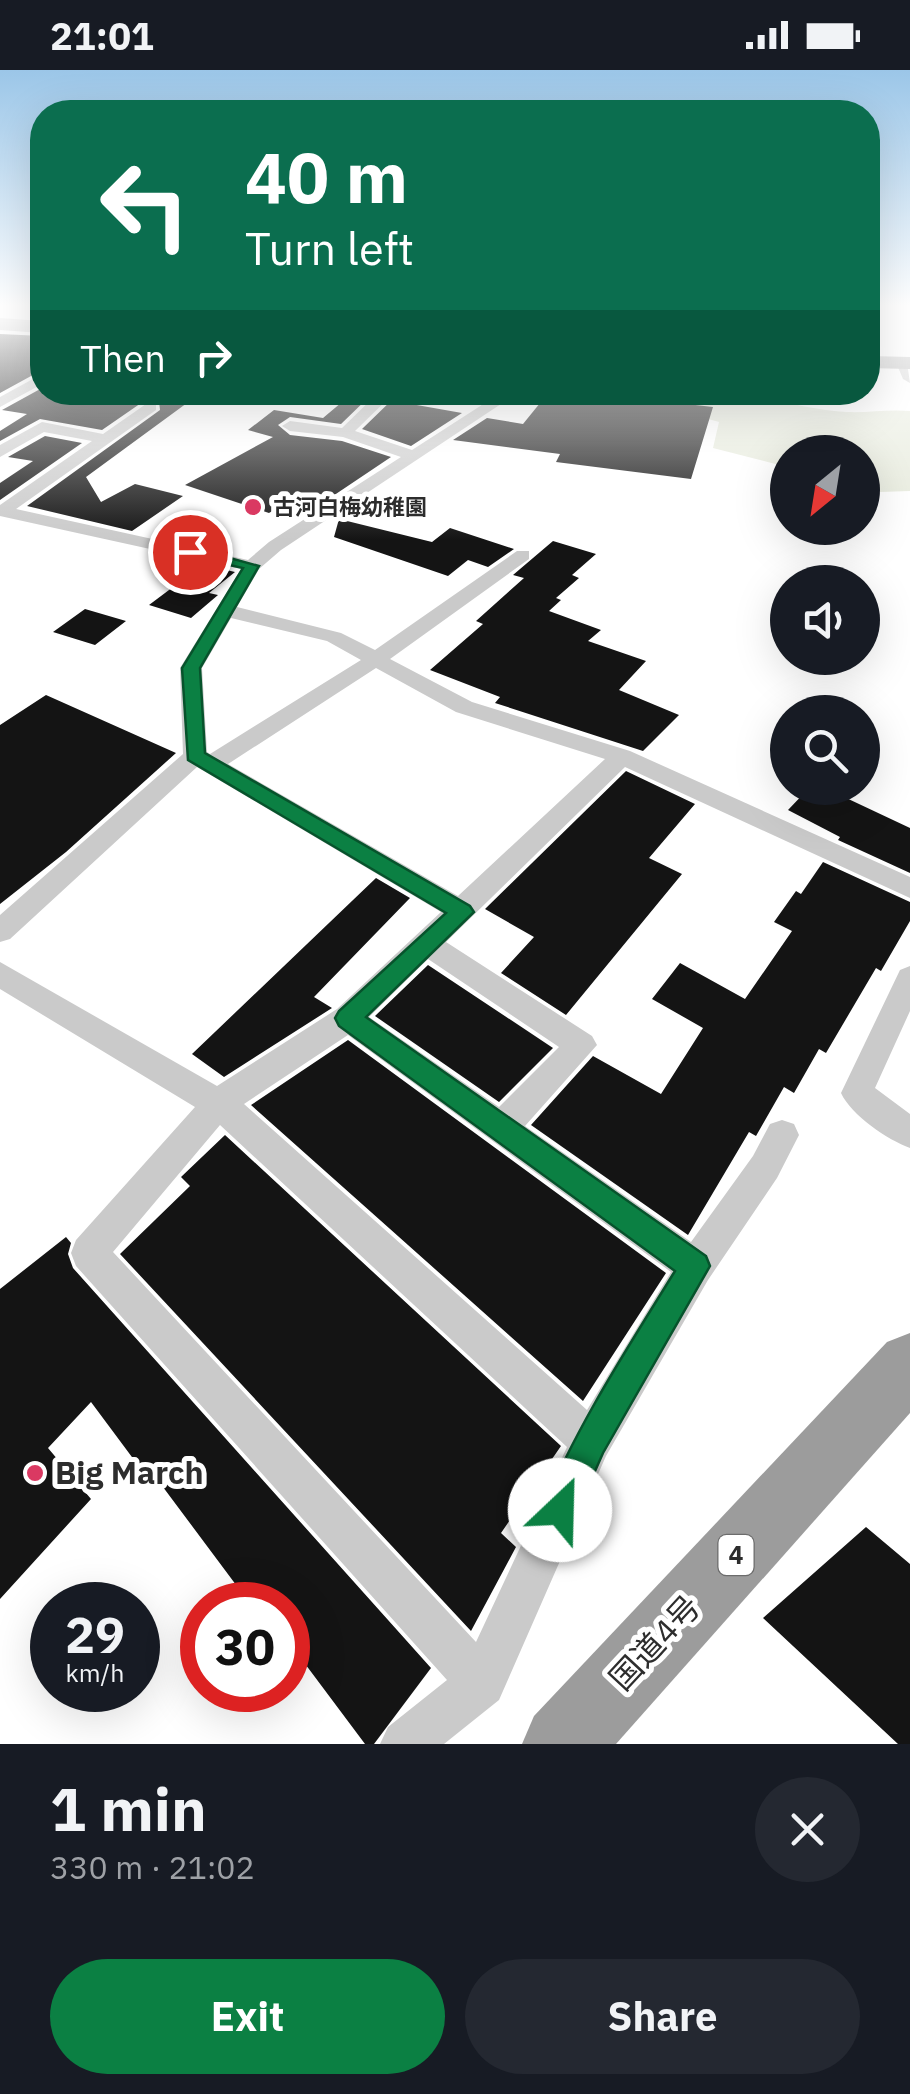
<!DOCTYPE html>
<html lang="en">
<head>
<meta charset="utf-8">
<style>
	:root { --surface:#171b24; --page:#242831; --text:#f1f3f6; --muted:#9ea1a6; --accent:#0b8043 }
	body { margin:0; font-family:"IBM Plex Sans","Noto Sans JP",sans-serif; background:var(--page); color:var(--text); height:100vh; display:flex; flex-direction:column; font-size:38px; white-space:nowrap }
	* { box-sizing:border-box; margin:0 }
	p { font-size:32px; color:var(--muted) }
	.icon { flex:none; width:55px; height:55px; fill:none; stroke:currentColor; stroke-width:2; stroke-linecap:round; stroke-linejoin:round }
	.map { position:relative; height:1674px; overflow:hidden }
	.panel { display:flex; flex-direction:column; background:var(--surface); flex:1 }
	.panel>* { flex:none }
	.guide { position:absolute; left:30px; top:30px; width:850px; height:305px; border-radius:40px; box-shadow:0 10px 40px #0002; background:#0b6e4f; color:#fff; overflow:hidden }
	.needle { width:65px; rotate:210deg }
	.tools { position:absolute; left:770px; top:365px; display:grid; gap:20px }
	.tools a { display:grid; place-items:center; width:110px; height:110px; border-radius:50%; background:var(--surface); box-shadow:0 10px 40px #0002; font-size:50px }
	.speed { position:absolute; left:30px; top:1512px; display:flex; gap:20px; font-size:50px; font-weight:700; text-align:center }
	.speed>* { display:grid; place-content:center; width:130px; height:130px; border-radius:50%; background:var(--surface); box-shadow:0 10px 40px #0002; line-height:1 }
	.speed small { font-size:25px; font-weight:400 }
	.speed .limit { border:15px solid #d22; background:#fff; color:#111 }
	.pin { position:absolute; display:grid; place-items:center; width:85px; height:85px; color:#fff; margin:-42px; border:5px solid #fff; border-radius:50%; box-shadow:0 2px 10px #0007 }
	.me { position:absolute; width:110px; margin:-55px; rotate:24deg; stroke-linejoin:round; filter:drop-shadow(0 0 8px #0008) }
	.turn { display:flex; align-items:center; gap:35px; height:210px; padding:0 50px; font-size:45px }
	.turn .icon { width:130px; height:130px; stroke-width:2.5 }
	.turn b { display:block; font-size:70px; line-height:85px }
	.then { display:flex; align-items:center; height:95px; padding:0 50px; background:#0003; gap:20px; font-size:38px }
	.round { display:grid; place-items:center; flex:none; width:105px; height:105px; border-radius:52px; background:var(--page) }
	.summary { display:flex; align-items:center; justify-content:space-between; height:170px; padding:0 50px }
	h1 { font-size:60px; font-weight:800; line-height:75px }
	.primary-button { display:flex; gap:20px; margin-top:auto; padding:20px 50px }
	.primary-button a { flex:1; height:115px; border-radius:60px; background:var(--accent); color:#fff; font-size:40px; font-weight:800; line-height:115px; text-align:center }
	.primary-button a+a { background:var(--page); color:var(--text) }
	.status { display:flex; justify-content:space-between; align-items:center; height:70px; padding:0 50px; background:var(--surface); direction:ltr }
	.status svg { height:28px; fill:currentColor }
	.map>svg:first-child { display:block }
	.green { fill:#e6eadb }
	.building { fill:#141414 }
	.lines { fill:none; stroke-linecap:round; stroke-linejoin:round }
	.minor { fill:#cacaca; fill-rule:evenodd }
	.primary { fill:#a5a5a5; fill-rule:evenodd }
	.trunk { fill:#9c9c9c; fill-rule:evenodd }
	.route { fill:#0b8043; stroke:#07532c; stroke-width:2.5 }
	.poi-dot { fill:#da3962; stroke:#fff; stroke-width:4 }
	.labels { text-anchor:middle; stroke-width:10; stroke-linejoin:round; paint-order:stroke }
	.far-poi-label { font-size:22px; font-weight:bold; fill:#2d2d2d; stroke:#fff; text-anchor:start }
	.shield { fill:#fff; stroke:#6c6c6c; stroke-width:2.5 }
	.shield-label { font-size:25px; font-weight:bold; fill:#2d2d2d }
	.near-poi-label { font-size:32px; font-weight:bold; fill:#2d2d2d; stroke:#fff; text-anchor:start }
	.near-street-label { font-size:32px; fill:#2d2d2d; stroke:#fff }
</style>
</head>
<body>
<div class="status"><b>21:01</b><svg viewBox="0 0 49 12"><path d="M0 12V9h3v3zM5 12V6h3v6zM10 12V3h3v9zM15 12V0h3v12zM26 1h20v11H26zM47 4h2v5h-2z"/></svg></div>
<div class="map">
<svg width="910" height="1674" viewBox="0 0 910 1674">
	<rect width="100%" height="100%" fill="#fff"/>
	<path class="green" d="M 722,322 C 764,325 805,340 847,342 C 868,343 888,339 910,341 L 910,421 L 880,422 L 863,417 L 862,382 L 788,382 L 787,397 L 713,378 L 719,352 L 655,334 L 668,323 Z"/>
	<path class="building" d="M 0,264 L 42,266 L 42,300 L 0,323 Z
		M 42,318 L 42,322 L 202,322 L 86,407 L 101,432 L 135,414 L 183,426 L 132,461 L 27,436 L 160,340 L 159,331 L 144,331 L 102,360 L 40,349 L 0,371 L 0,361 L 27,344 L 2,340 Z
		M 354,322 L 373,323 L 341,354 L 290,347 L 278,355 L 290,365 L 342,371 L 391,387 L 315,438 L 289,431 L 269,443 L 185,415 L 273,367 L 248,360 L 274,340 L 323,348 Z
		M 549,322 L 628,322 L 625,327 L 713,337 L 691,409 L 556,392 L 560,384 L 453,370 L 487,348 L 523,354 Z
		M 396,326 L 415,329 L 411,334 L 462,343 L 411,376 L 362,359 Z
		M 45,366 L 82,373 L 0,430 L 0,413 L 33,391 L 8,387 Z
		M 339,449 L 432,472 L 450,458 L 514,479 L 488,497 L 468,490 L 448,506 L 334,467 Z
		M 553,471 L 596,484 L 572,505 L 579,508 L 556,528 L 561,530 L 549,541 L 601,560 L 588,571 L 646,591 L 619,620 L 679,645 L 643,681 L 495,633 L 500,627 L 430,600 L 483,554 L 476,551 L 524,508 L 513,505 Z
		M 193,492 L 235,502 L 209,523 L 218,525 L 191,548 L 149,535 L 181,511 L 172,508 Z
		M 85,539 L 126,551 L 95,575 L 53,562 Z
		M 46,625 L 176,683 L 66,782 L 0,834 L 0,655 Z
		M 626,701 L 695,734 L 649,788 L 682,804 L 566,945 L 501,903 L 534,867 L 485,839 Z
		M 809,718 L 825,718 L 910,758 L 910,803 L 838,770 L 840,767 L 788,740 Z
		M 823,792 L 910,832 L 910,851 L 881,901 L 876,898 L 826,983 L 819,979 L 794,1023 L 784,1017 L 756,1066 L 749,1062 L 688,1165 L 531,1055 L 593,986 L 661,1024 L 703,958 L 652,929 L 680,893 L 745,929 L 792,861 L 774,852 L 796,821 L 801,824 Z
		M 376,808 L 410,828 L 314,927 L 332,938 L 224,1007 L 192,984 Z
		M 428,895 L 553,978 L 499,1032 L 375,946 Z
		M 348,970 L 666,1203 L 583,1331 L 251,1035 Z
		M 225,1065 L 561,1376 L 501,1463 L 516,1477 L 471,1561 L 120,1184 L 190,1116 L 181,1107 Z
		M 66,1167 L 71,1173 L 68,1184 L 73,1198 L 431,1598 L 374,1674 L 365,1674 L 288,1571 L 288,1535 L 251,1535 L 157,1409 L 152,1414 L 91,1332 L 48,1378 L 91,1429 L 0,1529 L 0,1219 Z
		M 866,1457 L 910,1494 L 910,1674 L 898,1674 L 763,1548 Z"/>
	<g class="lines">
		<path class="minor" d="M 895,290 L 907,293 L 910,313 L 903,309 Z
			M 42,304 L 42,314 L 0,337 L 0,327 Z
			M 379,322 L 395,322 L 355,361 L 412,380 L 502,322 L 519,322 L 281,480 L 259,499 L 237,537 L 341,563 L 375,580 L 517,481 L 529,481 L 529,489 L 390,589 L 472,632 L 630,681 L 910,807 L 910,828 L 625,697 L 446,872 L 592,966 L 597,975 L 525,1056 L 691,1172 L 753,1086 L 770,1054 L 782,1050 L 794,1054 L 799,1065 L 777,1108 L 708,1210 L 606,1386 L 499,1630 L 444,1674 L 380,1674 L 388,1657 L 447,1610 L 76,1196 L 71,1183 L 76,1170 L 195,1037 L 0,919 L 0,892 L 217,1016 L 337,939 L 441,842 L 197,697 L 10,869 L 0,872 L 0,845 L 183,684 L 180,598 L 241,499 L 0,446 L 0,435 L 92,371 L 44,362 L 0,387 L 0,375 L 42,352 L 103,364 L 146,334 L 156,334 L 156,340 L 16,439 L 248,490 L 269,472 L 401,387 L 343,367 L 290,361 L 282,356 L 290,351 L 342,358 ZM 231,548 L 327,571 L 361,590 L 210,684 L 207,682 L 202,598 ZM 376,598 L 456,642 L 605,689 L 458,826 L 228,694 ZM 428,889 L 559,977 L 499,1037 L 369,947 ZM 348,965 L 671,1202 L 587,1340 L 244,1034 ZM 220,1055 L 567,1377 L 476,1572 L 113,1182 Z
			M 910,896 L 910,941 L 875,1018 L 910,1044 L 910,1078 C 888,1070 851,1045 841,1023 L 900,900 Z"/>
		<path class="primary" d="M 0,248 L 42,251 L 42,263 L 0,260 Z
			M 868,286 L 910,287 L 910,299 L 868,298 Z"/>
		<path class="trunk" d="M 910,1263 L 910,1343 L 616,1674 L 522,1674 L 534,1646 L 887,1272 Z"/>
	</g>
	<linearGradient id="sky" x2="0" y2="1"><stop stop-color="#9bc6e8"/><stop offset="0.5" stop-color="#fff"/><stop offset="1" stop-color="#fff" stop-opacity="0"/></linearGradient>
	<rect width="910" height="470" fill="url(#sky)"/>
	<path class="route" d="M 190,477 L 259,496 L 200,598 L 205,683 L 470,836 L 474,842 L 366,947 L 706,1186 L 710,1196 L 603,1383 L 572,1453 L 560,1458 L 547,1453 L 542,1440 C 577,1355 627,1279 675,1201 L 339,956 L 335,948 L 339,941 L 446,843 L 188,690 L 182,598 L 243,498 L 185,485 L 182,482 Z"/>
	<g class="poi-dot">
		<circle cx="253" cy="437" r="10"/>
		<circle cx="35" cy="1403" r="10"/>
	</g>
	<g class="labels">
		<g class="far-poi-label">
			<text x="273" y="445">古河白梅幼稚園</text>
		</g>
		<rect class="shield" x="718.5" y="1465" width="35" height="40" rx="8"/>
		<g class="shield-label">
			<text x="736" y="1494">4</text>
		</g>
		<g class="near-poi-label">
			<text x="55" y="1414">Big March</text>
		</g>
		<g class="near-street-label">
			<text transform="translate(655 1573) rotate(-47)" y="11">国道4号</text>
		</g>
	</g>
</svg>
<div class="tools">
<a><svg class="needle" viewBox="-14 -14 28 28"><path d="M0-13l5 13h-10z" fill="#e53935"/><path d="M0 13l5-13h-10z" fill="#9ea1a6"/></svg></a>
<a><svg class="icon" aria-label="sound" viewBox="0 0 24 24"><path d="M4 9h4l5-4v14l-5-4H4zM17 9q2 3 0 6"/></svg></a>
<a><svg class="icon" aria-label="search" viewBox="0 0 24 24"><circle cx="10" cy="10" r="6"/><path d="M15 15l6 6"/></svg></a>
</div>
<div class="speed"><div>29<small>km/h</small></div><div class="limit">30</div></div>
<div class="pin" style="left:190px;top:482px;background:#d93025"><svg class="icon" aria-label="arrive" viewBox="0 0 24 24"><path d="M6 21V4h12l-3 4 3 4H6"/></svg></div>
<svg class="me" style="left:560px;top:1440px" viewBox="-20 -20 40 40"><circle r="19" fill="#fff"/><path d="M0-13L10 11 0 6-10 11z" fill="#0b8043"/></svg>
<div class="guide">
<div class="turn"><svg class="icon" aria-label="left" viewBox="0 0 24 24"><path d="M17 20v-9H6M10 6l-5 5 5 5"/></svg><div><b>40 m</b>Turn left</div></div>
<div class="then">Then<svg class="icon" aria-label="right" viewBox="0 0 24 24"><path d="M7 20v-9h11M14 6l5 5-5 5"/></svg></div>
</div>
</div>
<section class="panel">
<div class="summary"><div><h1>1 min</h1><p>330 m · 21:02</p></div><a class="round"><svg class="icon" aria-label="close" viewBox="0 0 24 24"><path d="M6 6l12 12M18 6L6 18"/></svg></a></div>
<div class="primary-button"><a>Exit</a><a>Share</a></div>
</section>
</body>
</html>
